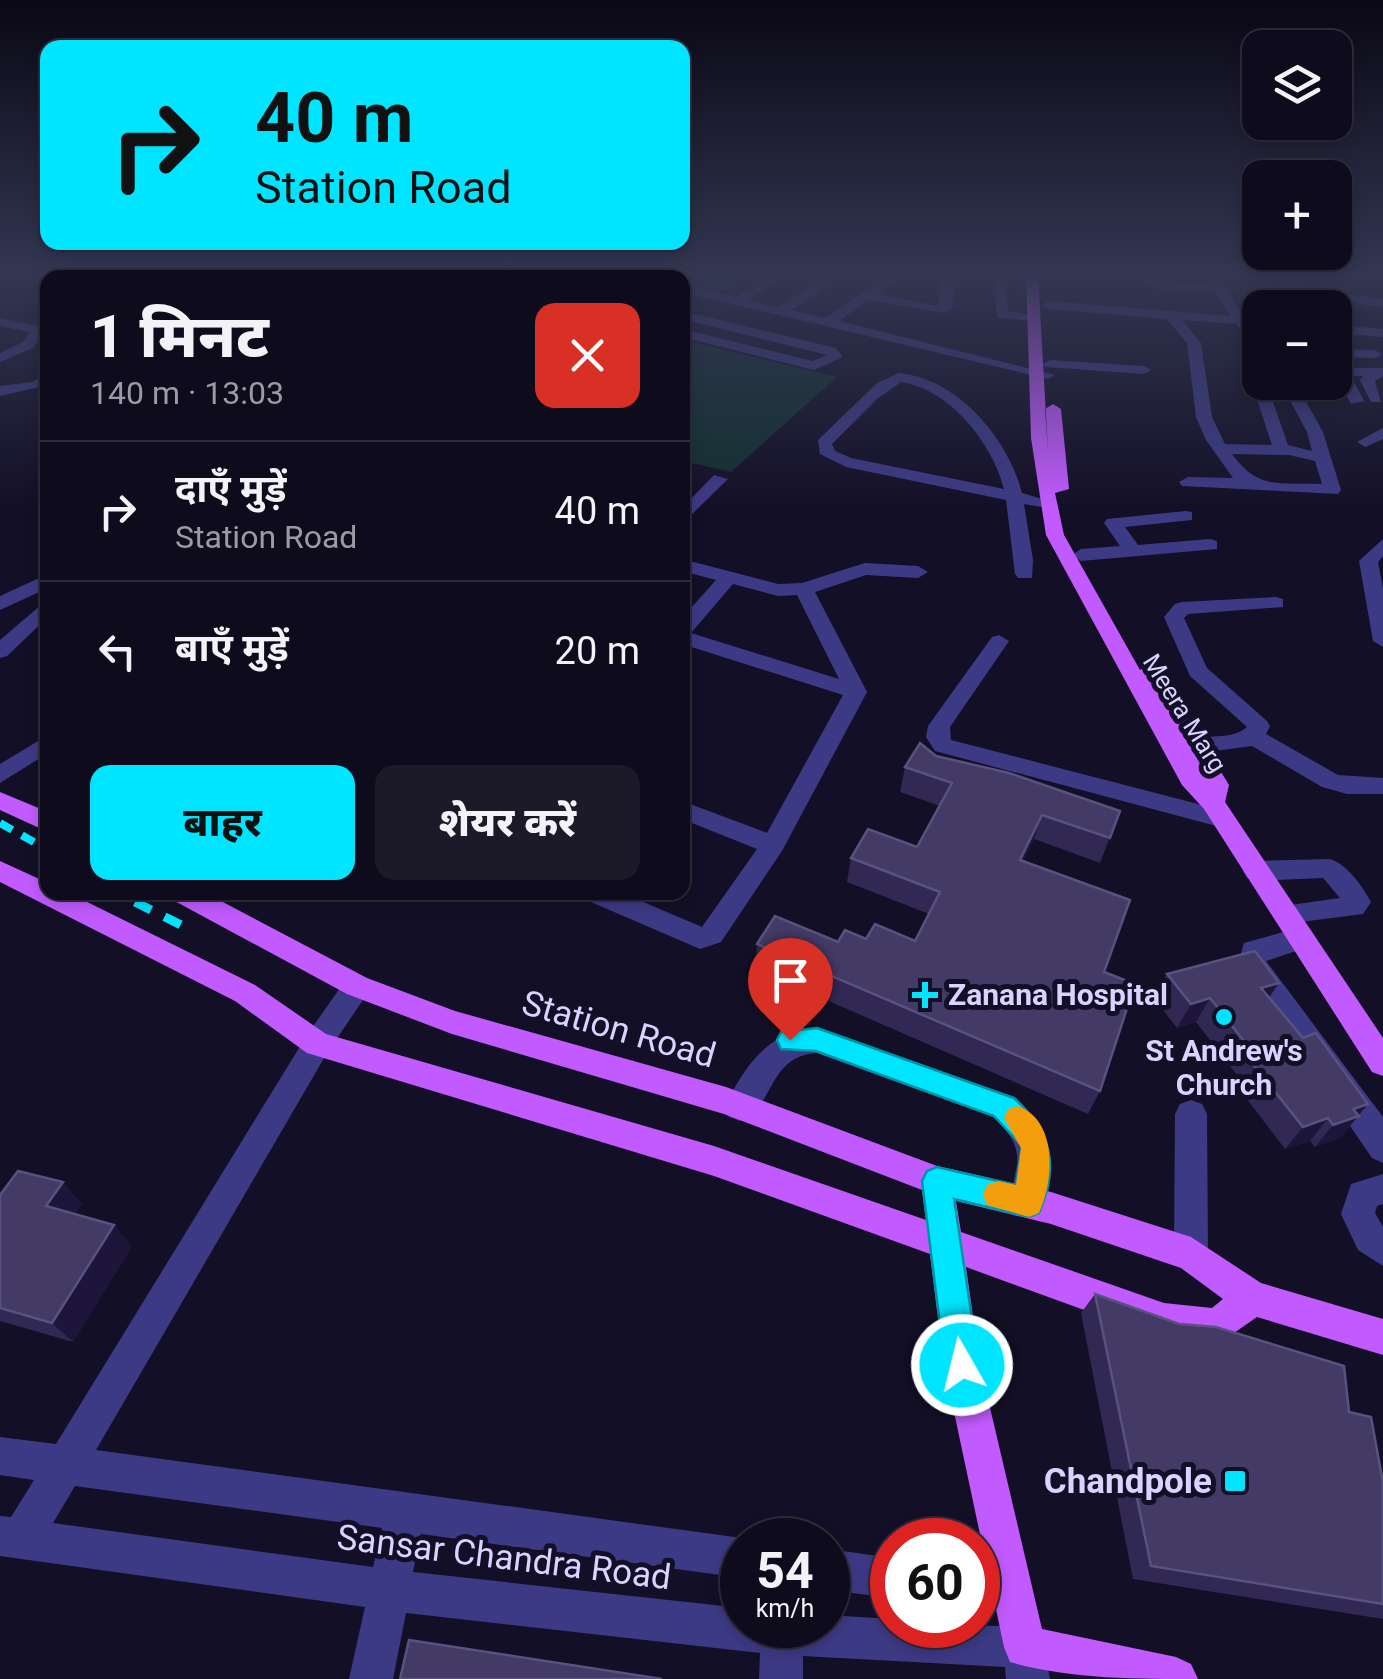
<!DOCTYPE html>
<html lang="hi">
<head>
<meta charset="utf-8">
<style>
	:root { --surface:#0e0b1c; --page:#1c1929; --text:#f1f3f6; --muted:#9b9ba3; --line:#2e2b3b; --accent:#00e5ff }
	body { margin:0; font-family:Roboto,"Noto Sans Devanagari",sans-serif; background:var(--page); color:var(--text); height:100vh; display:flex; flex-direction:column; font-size:38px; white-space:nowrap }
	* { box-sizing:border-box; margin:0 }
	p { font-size:32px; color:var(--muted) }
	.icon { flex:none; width:55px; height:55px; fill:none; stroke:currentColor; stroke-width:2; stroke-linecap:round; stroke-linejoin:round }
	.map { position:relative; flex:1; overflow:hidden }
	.sheet { position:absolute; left:40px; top:270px; width:650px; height:630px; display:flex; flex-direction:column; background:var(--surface); border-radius:20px; box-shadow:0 5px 15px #0003,0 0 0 2px var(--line) }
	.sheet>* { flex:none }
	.top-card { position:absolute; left:40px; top:40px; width:650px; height:210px; border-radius:20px; box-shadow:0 5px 15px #0003,0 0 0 2px var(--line); background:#00e5ff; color:#111; overflow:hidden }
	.fabs { position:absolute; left:1242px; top:30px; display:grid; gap:20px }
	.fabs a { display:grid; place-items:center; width:110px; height:110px; border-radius:20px; background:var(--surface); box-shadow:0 5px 15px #0003,0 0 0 2px var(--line); font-size:50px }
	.speed { position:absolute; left:720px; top:1518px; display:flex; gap:20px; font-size:50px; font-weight:700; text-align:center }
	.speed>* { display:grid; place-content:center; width:130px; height:130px; border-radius:50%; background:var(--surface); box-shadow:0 5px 15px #0003,0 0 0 2px var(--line); line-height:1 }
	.speed small { font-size:25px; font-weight:400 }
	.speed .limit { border:15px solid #d22; background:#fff; color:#111 }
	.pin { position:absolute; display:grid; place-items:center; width:85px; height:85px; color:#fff; margin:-102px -42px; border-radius:50% 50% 50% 0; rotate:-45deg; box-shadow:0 0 10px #0007 }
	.pin .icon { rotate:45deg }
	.me { position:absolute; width:110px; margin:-55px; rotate:352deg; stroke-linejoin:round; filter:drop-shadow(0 0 8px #0008) }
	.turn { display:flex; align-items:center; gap:35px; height:210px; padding:0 50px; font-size:45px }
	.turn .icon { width:130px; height:130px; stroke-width:2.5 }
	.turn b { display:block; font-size:70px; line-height:85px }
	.round { display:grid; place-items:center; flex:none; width:105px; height:105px; border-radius:20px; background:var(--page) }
	.summary { display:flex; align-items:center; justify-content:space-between; height:170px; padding:0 50px }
	h1 { font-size:60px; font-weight:800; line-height:75px }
	.primary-button { display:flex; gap:20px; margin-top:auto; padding:20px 50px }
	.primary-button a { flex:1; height:115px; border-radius:20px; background:var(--accent); color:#111; font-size:40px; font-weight:800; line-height:115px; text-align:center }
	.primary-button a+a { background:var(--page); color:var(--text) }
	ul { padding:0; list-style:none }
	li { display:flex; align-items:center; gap:30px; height:140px; padding:0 50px; border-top:2px solid var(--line) }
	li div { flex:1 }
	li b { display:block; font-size:38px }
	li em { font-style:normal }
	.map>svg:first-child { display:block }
	.green { fill:#12302f }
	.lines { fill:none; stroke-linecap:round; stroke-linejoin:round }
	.minor { fill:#3d3a85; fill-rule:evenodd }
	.major { fill:#c25bff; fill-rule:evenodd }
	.rail-far1 { stroke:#00e5ff; stroke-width:8; stroke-dasharray:14 11; stroke-linecap:butt }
	.rail { stroke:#00e5ff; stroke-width:9; stroke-dasharray:18 15; stroke-linecap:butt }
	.wall { fill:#312854 }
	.shaded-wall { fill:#1d163a }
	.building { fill:#433a66; stroke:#5a527e; stroke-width:2.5 }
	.route { fill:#00e5ff; stroke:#0095a6; stroke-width:2.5 }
	.slow { fill:#f59e0b }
	.poi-dot { fill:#00e5ff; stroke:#130f26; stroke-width:4 }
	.labels { text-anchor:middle; stroke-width:10; stroke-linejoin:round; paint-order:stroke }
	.far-street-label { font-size:25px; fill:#d9d4ff; stroke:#130f26 }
	.poi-label { font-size:30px; font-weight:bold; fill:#d9d4ff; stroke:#130f26; text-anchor:start }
	.near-street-label { font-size:35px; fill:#d9d4ff; stroke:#130f26 }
	.near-poi-label { font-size:35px; font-weight:bold; fill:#d9d4ff; stroke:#130f26; text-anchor:end }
</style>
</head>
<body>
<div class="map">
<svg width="1383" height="1679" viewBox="0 0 1383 1679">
	<rect width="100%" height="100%" fill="#130f26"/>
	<path class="green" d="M 651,274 L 756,274 L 724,292 L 683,282 L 682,278 Z
		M 683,340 L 837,377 L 731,472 L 683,461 Z"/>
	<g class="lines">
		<path class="minor" d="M 160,274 L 173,274 L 157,278 Z
			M 776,274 L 791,274 L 748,300 L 778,307 L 832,274 L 846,274 L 791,310 L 825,318 L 890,274 L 904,274 L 877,294 L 938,306 L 942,274 L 954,274 L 953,307 L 945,313 L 868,300 L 839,321 L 1055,375 L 1048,379 L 682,292 L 682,284 L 735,297 Z
			M 994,274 L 1006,274 L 1008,311 L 1038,316 L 1038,322 L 997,317 Z
			M 1131,274 C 1144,274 1152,280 1165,282 C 1180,284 1195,283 1210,283 L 1205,274 L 1217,274 L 1244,317 L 1260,318 L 1260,326 L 1250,325 L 1253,330 L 1246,334 L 1236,324 L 1182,320 L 1201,343 L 1212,417 L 1225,444 L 1272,445 L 1245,363 L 1260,352 L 1260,382 L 1266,382 L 1288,445 L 1312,451 L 1307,432 L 1280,382 L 1295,382 L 1323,432 L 1341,490 L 1338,494 L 1182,486 L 1179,482 L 1188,477 L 1233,478 L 1206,440 L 1196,417 L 1187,343 L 1167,319 L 1048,309 L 1041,305 L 1048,301 L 1230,316 L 1215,291 C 1187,291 1152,295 1131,274 ZM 1232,454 L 1289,455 L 1315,461 L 1322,484 C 1280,482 1259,491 1232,454 Z
			M 1275,274 L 1287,274 L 1295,285 L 1304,288 L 1383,299 L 1383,307 L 1297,295 L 1285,291 Z
			M 682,311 L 836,348 L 843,357 L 814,370 L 682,337 L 682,329 L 813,361 L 827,355 L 682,319 Z
			M 0,318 L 44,327 L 46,330 L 33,348 L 0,362 L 0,353 L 23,342 L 30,332 L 0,326 Z
			M 1335,325 L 1383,329 L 1383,337 L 1335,333 Z
			M 1335,349 L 1375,350 L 1382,354 L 1375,358 L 1335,357 Z
			M 1050,360 L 1144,366 L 1151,370 L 1144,374 L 1045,367 L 1043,364 Z
			M 1341,368 L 1383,368 L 1383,376 L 1375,381 L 1381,402 L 1371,402 L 1360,380 L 1363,376 L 1351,376 L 1364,401 L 1351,404 L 1335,375 Z
			M 899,373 C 958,379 1008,438 1022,493 L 1056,503 L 1047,508 L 1024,504 L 1033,560 L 1032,578 L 1018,578 L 1015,574 L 1006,500 L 846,467 L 820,454 L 818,440 L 877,383 ZM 901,382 C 950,389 993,444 1004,489 L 851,458 L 835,451 L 832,444 L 877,399 Z
			M 48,374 L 48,385 L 0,396 L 0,386 L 32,382 Z
			M 1383,428 L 1383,439 L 1365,447 L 1357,442 Z
			M 714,475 L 728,479 L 682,524 L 682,508 Z
			M 1186,511 L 1192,512 L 1192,520 L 1125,527 L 1138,545 L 1210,539 L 1217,541 L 1217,549 L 1081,561 L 1072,555 L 1081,549 L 1120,546 L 1104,523 L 1107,519 Z
			M 1383,539 L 1383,556 L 1378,562 L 1383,589 L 1383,647 L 1373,641 L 1359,561 Z
			M 682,559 L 778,584 L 802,583 L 865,563 L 918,566 L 928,572 L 918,578 L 866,575 L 815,592 L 867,692 L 782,851 L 721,942 L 700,949 L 584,899 L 580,892 L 620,892 L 702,927 L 757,849 L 682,819 L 682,801 L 767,833 L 843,695 L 682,644 L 682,618 L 716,580 L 682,571 ZM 733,584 L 778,596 L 797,595 L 839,679 L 691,633 Z
			M 48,574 L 48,588 L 0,610 L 0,596 Z
			M 1276,597 L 1283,599 L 1283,607 L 1188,614 L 1184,618 L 1207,668 L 1267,721 L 1270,726 L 1266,734 L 1338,775 L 1383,778 L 1383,794 L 1347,794 L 1322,787 L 1252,746 L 1193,754 L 1182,746 C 1198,729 1228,744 1247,727 L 1190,676 L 1164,617 L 1175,604 L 1182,602 Z
			M 48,599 L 48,617 L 7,656 L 0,658 L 0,640 Z
			M 999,635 L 1009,641 L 950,727 L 951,740 L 1229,812 L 1232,818 L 1229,824 L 1220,827 L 935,751 L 926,737 L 928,726 L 992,637 Z
			M 48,735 L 48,753 L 0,783 L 0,764 Z
			M 1330,859 C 1347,864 1363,887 1371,902 L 1363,914 L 1285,924 L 1276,921 L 1272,914 L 1276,907 L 1340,898 L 1323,878 L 1256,881 L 1247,878 L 1243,871 L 1247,864 L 1256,861 Z
			M 1301,927 L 1311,930 L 1315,938 L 1311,946 L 1266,961 L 1383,1117 L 1383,1163 L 1372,1158 L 1238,963 L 1244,943 Z
			M 357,975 L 367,978 L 371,986 L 367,994 L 327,1053 L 96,1450 L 742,1538 L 748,1540 L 742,1540 L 742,1578 L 421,1534 L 413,1572 L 742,1608 L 742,1625 L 828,1625 L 828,1615 L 892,1619 L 892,1625 L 1025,1626 L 1040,1632 L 1050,1679 L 1006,1679 L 1005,1667 L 803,1656 L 803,1679 L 759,1679 L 760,1653 L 406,1613 L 393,1679 L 349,1679 L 365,1607 L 0,1556 L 0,1516 L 11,1517 L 34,1480 L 0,1475 L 0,1437 L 56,1444 L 307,1035 L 347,978 ZM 75,1486 L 382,1528 L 373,1567 L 53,1523 Z
			M 802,1028 L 817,1028 L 1015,1097 C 1050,1128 1060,1170 1041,1214 L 1029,1219 L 1017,1214 C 1000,1173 1041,1161 993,1117 L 817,1053 C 767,1056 775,1108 740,1121 L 729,1117 L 725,1107 C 742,1070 762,1041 802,1028 Z
			M 1191,1100 L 1202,1104 L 1207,1114 L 1208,1254 L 1203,1266 L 1191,1271 L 1179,1266 L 1174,1254 L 1175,1114 L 1180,1104 Z
			M 1383,1174 L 1383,1204 L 1377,1206 L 1375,1213 L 1383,1227 L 1383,1266 L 1358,1250 L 1341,1214 L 1351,1184 Z
			M 828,1549 L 892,1558 L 892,1598 L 828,1590 Z"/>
		<path class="major" d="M 1026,274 L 1038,274 L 1048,451 L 1045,409 L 1053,404 L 1061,409 L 1069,489 L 1055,493 L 1064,535 L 1140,670 L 1149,665 L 1160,672 L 1229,785 L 1225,802 L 1383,1038 L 1383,1076 L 1372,1072 L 1204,809 L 1182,785 L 1046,535 L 1031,438 Z
			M 0,792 L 48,812 L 48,832 L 0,810 Z
			M 0,861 L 48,883 L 48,892 L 67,892 L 255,985 L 326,1034 L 714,1146 L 926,1220 L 922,1190 L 724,1114 L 452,1034 L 347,994 L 171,899 L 167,892 L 204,892 L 367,978 L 455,1011 L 726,1087 L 937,1166 L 1051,1192 L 1191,1237 L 1261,1283 L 1383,1319 L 1383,1355 L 1257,1317 L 1218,1344 L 1164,1339 L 966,1267 L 980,1365 L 1042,1629 L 1176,1657 L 1191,1664 L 1198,1679 C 1135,1679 1069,1679 1010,1662 L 1004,1647 L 944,1365 L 930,1254 L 714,1176 L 307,1053 L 235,1001 L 0,882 ZM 956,1201 L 1051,1224 L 1181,1268 L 1223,1299 L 1212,1308 L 1164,1303 L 961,1232 Z"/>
		<path class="rail-far1" d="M 0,823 L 48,850
			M 116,892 L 140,904"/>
		<path class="rail" d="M 135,902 L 181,925"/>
	</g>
	<path class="wall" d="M 936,756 L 1120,811 L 1100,863 L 1034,839 L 1023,862 L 1104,972 L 1100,1091 L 1088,1114 L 755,969 L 757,944 L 838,942 L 866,939 L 915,941 L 929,914 L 847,882 L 851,858 L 917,847 L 940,806 L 900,792 L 905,767 Z
		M 1167,974 L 1269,998 L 1303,1038 L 1368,1104 L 1340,1138 L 1315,1147 L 1310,1141 L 1285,1149 L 1233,1081 L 1237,1075 L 1196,1022 L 1177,1028 L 1154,998 Z
		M 0,1195 L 82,1204 L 75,1214 L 132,1246 L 73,1342 L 0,1321 Z
		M 1095,1294 L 1349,1412 L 1383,1483 L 1383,1619 L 1133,1579 L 1081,1313 Z"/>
	<path class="shaded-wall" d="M 1042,815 L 1034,839 L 1012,885 L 1020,860 Z
		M 1279,983 L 1263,1007 L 1261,988 Z
		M 1210,998 L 1196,1022 L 1177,1028 L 1191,1004 Z
		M 1368,1104 L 1340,1138 L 1315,1147 L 1333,1125 L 1353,1109 Z
		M 1328,1118 L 1310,1141 L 1285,1149 L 1303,1127 Z
		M 63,1182 L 82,1204 L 66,1227 L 46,1206 Z
		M 114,1225 L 132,1246 L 73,1342 L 52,1323 Z"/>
	<path class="building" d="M 920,743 L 936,756 L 1009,773 L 1120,811 L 1110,838 L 1042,815 L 1020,860 L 1130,900 L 1104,972 L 1135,984 L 1100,1091 L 757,944 L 775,916 L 838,942 L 845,930 L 866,939 L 875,924 L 915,941 L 940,892 L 851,858 L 868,829 L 917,847 L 952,783 L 905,767 Z
		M 1255,951 L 1279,983 L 1261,988 L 1303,1038 L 1316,1033 L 1368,1104 L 1353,1109 L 1359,1116 L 1333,1125 L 1328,1118 L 1303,1127 L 1248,1058 L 1255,1055 L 1210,998 L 1191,1004 L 1167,974 Z
		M 18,1171 L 63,1182 L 46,1206 L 114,1225 L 52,1323 L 0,1308 L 0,1195 Z
		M 1095,1294 L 1179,1324 L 1216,1327 L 1344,1366 L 1349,1412 L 1371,1417 L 1383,1483 L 1383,1604 L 1151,1566 Z
		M 409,1640 L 662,1679 L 400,1679 Z"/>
	<linearGradient id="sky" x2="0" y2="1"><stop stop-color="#0a0815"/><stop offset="0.54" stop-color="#333752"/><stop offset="1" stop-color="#333752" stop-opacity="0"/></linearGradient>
	<rect width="1383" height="509" fill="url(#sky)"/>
	<path class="route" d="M 817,1028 L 1014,1098 C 1051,1132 1060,1165 1039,1213 L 1029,1217 L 954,1199 L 979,1365 L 974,1377 L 962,1382 L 950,1377 L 945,1365 L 922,1181 L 927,1171 L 937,1167 L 1016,1185 L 1022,1146 L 994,1116 L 816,1051 L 781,1049 L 777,1040 L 781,1032 Z"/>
	<path class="slow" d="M 1018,1106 C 1058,1121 1054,1180 1039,1213 L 1029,1217 L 987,1205 L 983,1195 L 987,1185 L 998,1181 L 1016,1185 L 1021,1148 L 1004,1118 L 1008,1109 Z"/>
	<g class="poi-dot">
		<path d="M920 980h10v10h10v10h-10v10h-10v-10h-10v-10h10z"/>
		<circle cx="1224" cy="1017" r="10"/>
		<rect x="1223" y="1469" width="24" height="24" rx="5"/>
	</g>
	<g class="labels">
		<g class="far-street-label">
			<text transform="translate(1185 713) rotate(58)" y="9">Meera Marg</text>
		</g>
		<g class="poi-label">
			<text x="948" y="1005">Zanana Hospital</text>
			<text x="1224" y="1061" text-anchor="middle">St Andrew's<tspan x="1224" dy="34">Church</tspan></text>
		</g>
		<g class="near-street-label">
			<text transform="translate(619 1029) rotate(16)" y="12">Station Road</text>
			<text transform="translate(504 1557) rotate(7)" y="12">Sansar Chandra Road</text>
		</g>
		<g class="near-poi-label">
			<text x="1212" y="1493">Chandpole</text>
		</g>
	</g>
</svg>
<div class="fabs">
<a><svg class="icon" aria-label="layers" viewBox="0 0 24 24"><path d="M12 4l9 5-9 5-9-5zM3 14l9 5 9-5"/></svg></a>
<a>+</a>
<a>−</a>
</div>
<div class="speed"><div>54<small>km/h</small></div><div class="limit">60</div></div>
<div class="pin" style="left:790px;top:1040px;background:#d93025"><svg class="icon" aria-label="arrive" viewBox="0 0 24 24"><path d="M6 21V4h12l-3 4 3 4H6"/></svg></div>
<svg class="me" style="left:962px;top:1365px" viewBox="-20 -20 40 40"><circle r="17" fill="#00e5ff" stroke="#fff" stroke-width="3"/><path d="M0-11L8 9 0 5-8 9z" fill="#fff"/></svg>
<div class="top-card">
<div class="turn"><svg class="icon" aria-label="right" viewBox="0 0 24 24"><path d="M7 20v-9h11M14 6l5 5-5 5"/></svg><div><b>40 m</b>Station Road</div></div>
</div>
<section class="sheet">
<div class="summary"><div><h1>1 मिनट</h1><p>140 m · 13:03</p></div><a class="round" style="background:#d93025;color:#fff"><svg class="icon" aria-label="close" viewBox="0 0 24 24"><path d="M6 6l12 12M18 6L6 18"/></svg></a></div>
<ul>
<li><svg class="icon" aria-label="right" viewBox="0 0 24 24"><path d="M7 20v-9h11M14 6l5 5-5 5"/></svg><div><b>दाएँ मुड़ें</b><p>Station Road</p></div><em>40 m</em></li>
<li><svg class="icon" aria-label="left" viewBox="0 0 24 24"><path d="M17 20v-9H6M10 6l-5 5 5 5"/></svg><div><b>बाएँ मुड़ें</b></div><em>20 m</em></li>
</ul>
<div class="primary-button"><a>बाहर</a><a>शेयर करें</a></div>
</section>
</div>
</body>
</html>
